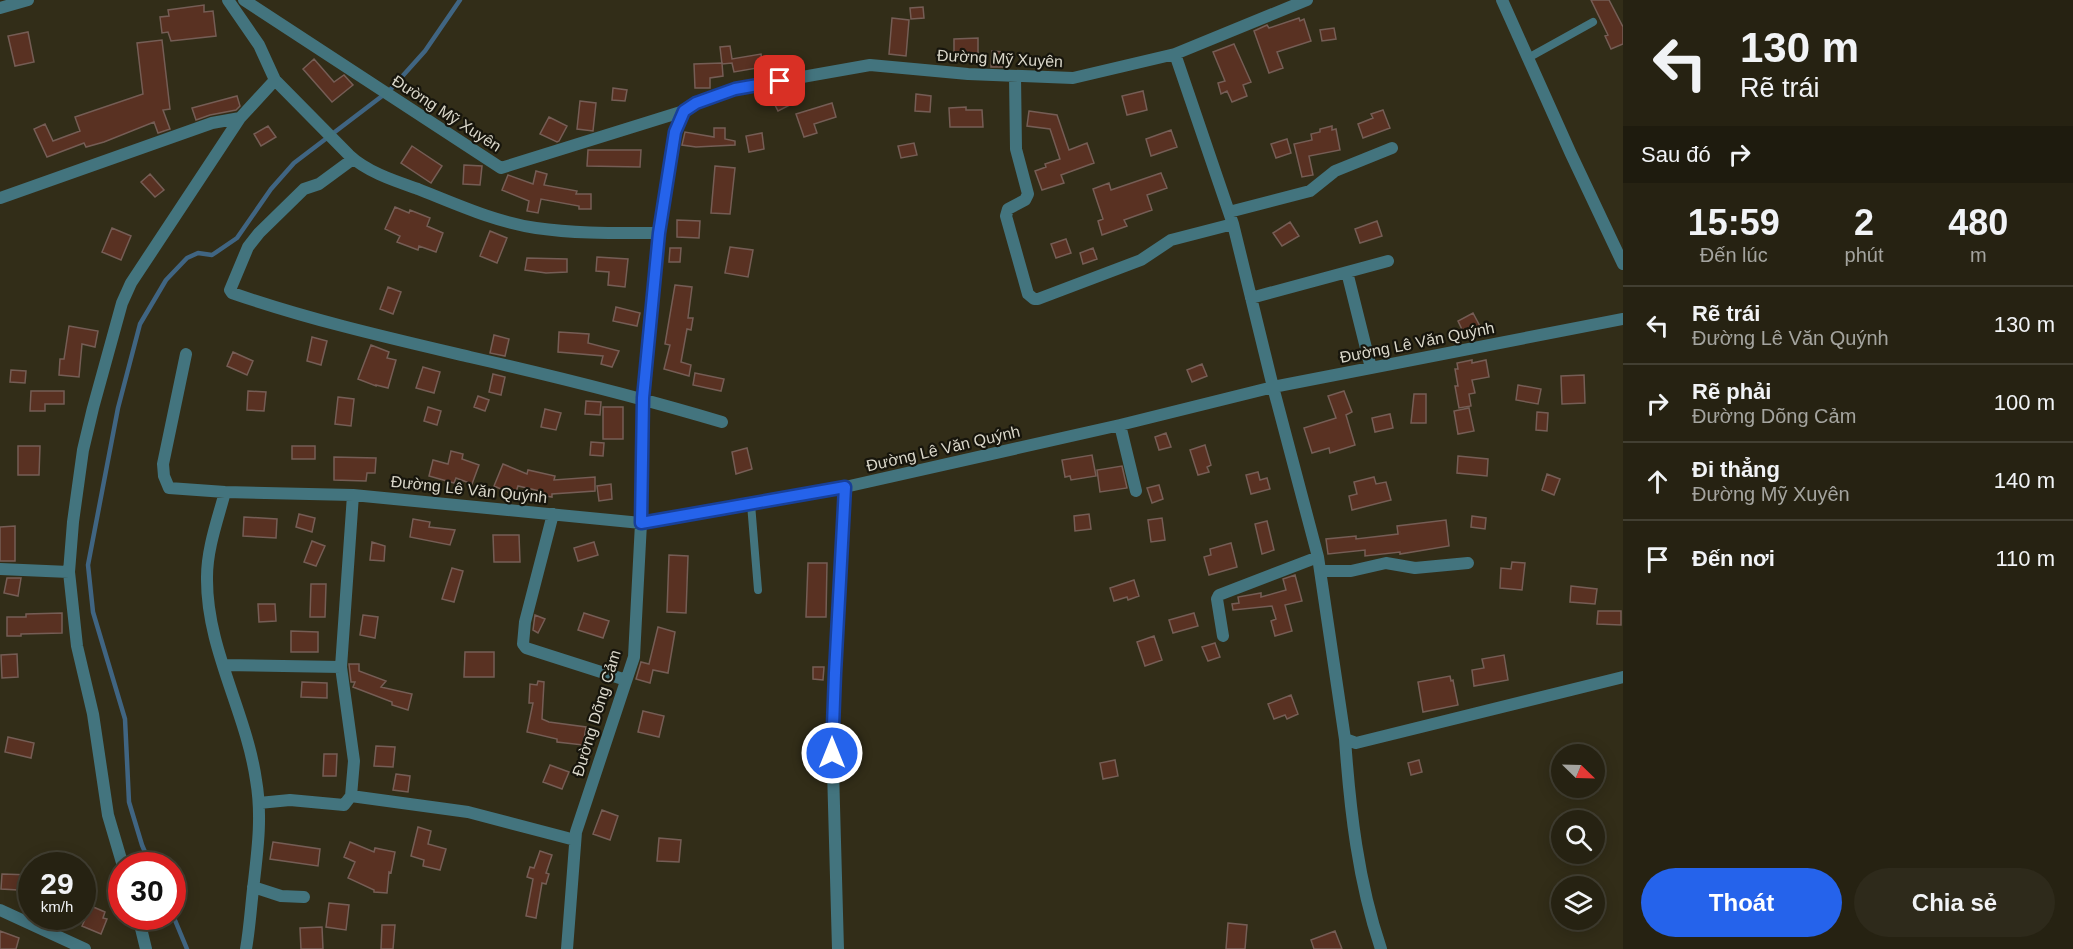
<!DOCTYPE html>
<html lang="vi">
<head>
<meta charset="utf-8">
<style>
	:root { --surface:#262212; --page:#2e2a1b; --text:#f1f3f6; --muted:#a4a49f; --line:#423f32; --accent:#2563eb }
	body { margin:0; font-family:Helvetica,sans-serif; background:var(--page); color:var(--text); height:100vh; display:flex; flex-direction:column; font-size:22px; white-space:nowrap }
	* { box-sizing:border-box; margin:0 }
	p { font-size:20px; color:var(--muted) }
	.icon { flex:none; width:33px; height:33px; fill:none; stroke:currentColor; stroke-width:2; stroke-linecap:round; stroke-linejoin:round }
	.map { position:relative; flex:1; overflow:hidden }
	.side { display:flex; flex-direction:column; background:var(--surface); width:450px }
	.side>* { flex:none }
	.banner { background:#262212; color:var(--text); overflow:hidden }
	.needle { width:39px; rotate:113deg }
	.buttons { position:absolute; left:1551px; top:744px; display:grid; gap:12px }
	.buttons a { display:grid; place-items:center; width:54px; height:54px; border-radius:50%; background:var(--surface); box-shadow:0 3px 15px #0003,0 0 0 2px var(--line); font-size:30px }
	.speed { position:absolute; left:18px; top:852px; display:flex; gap:12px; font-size:30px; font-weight:700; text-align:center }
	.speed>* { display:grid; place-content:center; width:78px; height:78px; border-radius:50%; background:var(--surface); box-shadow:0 3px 15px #0003,0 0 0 2px var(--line); line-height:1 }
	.speed small { font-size:15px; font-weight:400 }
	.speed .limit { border:9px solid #d22; background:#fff; color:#111 }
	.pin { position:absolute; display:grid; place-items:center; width:51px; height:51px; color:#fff; margin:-26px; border-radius:12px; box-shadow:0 3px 9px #0006 }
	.me { position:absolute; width:66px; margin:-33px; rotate:0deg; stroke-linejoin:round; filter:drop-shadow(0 0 4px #0008) }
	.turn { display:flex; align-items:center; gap:21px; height:126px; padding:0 18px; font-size:27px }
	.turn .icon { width:78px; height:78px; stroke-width:2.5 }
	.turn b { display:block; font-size:42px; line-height:51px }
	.then { display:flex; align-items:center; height:57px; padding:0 18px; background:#0003; gap:12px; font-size:22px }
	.eta { display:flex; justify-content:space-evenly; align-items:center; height:102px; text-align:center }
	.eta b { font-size:36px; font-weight:700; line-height:42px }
	.button { display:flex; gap:12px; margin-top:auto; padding:12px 18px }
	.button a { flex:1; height:69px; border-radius:36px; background:var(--accent); color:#fff; font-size:24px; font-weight:700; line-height:69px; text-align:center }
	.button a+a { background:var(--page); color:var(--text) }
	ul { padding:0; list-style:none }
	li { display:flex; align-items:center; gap:18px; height:78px; padding:0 18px; border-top:2px solid var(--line) }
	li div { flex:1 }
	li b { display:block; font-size:22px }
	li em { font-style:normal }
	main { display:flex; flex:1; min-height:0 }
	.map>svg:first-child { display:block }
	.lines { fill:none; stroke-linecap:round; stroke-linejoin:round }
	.stream { stroke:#406582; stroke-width:4.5 }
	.building { fill:#593122; stroke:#755d55; stroke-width:1.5 }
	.service { stroke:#43747e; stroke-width:8 }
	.minor { stroke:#43747e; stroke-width:12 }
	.route-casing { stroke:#184099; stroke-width:15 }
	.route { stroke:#2563eb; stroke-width:10 }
	.labels { text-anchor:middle; stroke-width:4.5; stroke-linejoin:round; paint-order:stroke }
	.street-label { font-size:16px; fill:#dad7ca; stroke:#17150c }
</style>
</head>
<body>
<main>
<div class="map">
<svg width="1623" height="949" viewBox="0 0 1623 949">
	<rect width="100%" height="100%" fill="#322d18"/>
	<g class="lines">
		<path class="stream" d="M 151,866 L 142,845 L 129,802 L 125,719 L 93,612 L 88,565 L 118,408 L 140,324 L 166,280 L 187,258 L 198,253 L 212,255 L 237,238 L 271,189 L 294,163 L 390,90 L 425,51 L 460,0
			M 172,913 L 187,949"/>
	</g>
	<path class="building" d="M 1591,0 L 1609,0 L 1623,27 L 1623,44 L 1611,49 L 1605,36 L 1608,35 Z
		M 204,5 L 204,12 L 213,11 L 216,36 L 171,41 L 168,32 L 162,33 L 160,17 L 169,16 L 168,10 Z
		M 923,7 L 924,18 L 911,19 L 910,8 Z
		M 892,18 L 909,20 L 906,56 L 889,54 Z
		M 1299,18 L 1300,21 L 1304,19 L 1311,41 L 1277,52 L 1283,68 L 1269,73 L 1254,31 L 1267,25 L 1269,28 Z
		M 1334,28 L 1336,39 L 1322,41 L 1320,30 Z
		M 28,32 L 34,62 L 15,66 L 8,36 Z
		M 978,38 L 978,55 L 954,55 L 954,39 Z
		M 162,40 L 170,109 L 163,110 L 170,129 L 158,133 L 154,122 L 104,142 L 86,147 L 84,143 L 47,157 L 34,129 L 45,124 L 53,141 L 80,131 L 75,117 L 143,94 L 137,43 Z
		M 1234,44 L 1251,82 L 1243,85 L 1247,96 L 1232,102 L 1227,91 L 1221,94 L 1218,83 L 1225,81 L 1213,52 Z
		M 730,46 L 732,59 L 761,54 L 763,67 L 734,72 L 732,63 L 722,64 L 720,47 Z
		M 992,51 L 1004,52 L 1003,67 L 991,67 Z
		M 314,59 L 334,82 L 344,75 L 353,85 L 332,102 L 303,69 Z
		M 722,63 L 723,76 L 710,78 L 710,88 L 695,88 L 694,64 Z
		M 613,88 L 627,90 L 625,101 L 612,100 Z
		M 783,91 L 790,105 L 778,111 L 771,97 Z
		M 1143,91 L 1147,110 L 1127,115 L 1122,96 Z
		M 916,94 L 931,96 L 930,112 L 915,111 Z
		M 237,96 L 240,106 L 236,110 L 210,115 L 196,120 L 192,108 Z
		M 580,101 L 596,103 L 593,131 L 577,129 Z
		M 832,103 L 836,117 L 814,124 L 817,133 L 804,137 L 796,114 Z
		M 966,107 L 966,110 L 982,110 L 983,127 L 950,127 L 949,108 Z
		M 1383,110 L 1390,128 L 1363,138 L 1358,124 L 1373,118 L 1371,114 Z
		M 1029,111 L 1057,115 L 1069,150 L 1087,143 L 1094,163 L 1061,175 L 1064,183 L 1042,190 L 1035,171 L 1046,167 L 1045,164 L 1060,159 L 1050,129 L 1027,126 Z
		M 549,117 L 567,126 L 559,141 L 557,142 L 540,134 Z
		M 268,126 L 276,137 L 261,146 L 254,134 Z
		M 1332,126 L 1332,130 L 1336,129 L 1340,150 L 1309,156 L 1313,175 L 1302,177 L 1294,144 L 1312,140 L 1311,134 L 1320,132 L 1320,129 Z
		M 714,128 L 725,128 L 725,139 L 735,141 L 735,145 L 696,147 L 682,145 L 685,132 L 714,137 Z
		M 1171,130 L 1177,147 L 1151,156 L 1146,139 Z
		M 762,133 L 764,149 L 749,152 L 746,136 Z
		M 1287,139 L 1291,153 L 1276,158 L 1271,144 Z
		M 914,143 L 917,155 L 901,158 L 898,146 Z
		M 412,146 L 442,166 L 431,183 L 401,163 Z
		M 588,150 L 641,150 L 640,167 L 587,166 Z
		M 464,165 L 482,166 L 480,185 L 463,184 Z
		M 715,166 L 735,168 L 730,214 L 711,213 Z
		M 536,171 L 547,174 L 544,185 L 577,191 L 576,194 L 591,194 L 591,209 L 579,209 L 579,206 L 541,199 L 538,213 L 527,211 L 529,201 L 502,190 L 508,175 L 533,184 Z
		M 1161,173 L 1167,188 L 1147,195 L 1152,210 L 1124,220 L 1127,226 L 1102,235 L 1098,221 L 1103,219 L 1093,189 L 1109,183 L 1111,190 Z
		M 150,174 L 164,190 L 155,197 L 141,182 Z
		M 395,207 L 409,213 L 410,210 L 430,218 L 427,226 L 443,233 L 436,252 L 419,246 L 418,250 L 397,242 L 400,236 L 385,229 Z
		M 677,220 L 700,221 L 699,238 L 677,237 Z
		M 1377,221 L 1382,236 L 1360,243 L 1355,229 Z
		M 1290,222 L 1299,236 L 1282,246 L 1273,233 Z
		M 112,228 L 131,236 L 121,260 L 102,252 Z
		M 490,231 L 507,238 L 497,263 L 480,256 Z
		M 1066,239 L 1071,253 L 1056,258 L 1051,244 Z
		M 730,247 L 753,250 L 748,277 L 725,273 Z
		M 670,248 L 681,248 L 680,262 L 669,262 Z
		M 1093,248 L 1097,259 L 1083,264 L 1080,253 Z
		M 597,257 L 628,259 L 625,287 L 608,285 L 609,272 L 596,271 Z
		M 527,258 L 567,259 L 567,272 L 546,273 L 525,270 Z
		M 675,285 L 692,287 L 688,318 L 693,318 L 691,330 L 687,329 L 681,362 L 691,365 L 689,376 L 664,369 L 670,345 L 665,344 Z
		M 388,287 L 401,292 L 393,314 L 380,309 Z
		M 616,307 L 640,313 L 637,326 L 613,321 Z
		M 1473,313 L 1482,330 L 1466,338 L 1458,321 Z
		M 69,326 L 98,331 L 95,347 L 82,344 L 79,377 L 59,375 L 60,359 L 64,359 Z
		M 559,332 L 589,334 L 588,343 L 619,351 L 612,367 L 601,364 L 603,356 L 558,352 Z
		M 494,335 L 509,339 L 505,356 L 490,353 Z
		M 312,337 L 327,341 L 321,365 L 307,361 Z
		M 371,345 L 389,352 L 387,358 L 396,360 L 388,388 L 376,385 L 376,386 L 358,379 Z
		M 233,352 L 253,361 L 247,375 L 227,366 Z
		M 1472,360 L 1472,363 L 1486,360 L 1489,377 L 1472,380 L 1475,393 L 1469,394 L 1471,406 L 1459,408 L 1455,386 L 1458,386 L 1455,369 L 1458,369 L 1457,363 Z
		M 1202,364 L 1207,376 L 1192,382 L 1187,370 Z
		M 423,367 L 440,372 L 434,393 L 416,388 Z
		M 11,370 L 26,371 L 25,383 L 10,382 Z
		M 695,373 L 724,379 L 721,391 L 693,385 Z
		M 493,374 L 505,377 L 501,395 L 489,392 Z
		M 1584,375 L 1585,403 L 1562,404 L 1561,376 Z
		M 1518,385 L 1541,389 L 1538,404 L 1516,400 Z
		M 31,391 L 64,391 L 64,404 L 45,404 L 45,411 L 30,411 Z
		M 248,391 L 266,392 L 264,411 L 247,410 Z
		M 1344,391 L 1352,412 L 1346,415 L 1355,445 L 1330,453 L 1329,448 L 1312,453 L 1304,428 L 1336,418 L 1328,396 Z
		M 1414,394 L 1426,394 L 1426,423 L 1411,423 Z
		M 478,396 L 489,400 L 485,411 L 474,407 Z
		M 338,397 L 354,399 L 351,426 L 335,424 Z
		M 586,401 L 601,402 L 600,415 L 585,414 Z
		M 428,407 L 441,411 L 437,425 L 424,421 Z
		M 603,407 L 623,407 L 623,439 L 603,439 Z
		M 1469,408 L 1474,431 L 1458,434 L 1454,411 Z
		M 545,409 L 561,413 L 556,430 L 541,427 Z
		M 1537,412 L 1548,413 L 1547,431 L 1536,430 Z
		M 1390,414 L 1393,428 L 1375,432 L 1372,418 Z
		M 1166,433 L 1171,447 L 1159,450 L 1155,437 Z
		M 591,442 L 604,443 L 603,456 L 590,455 Z
		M 1205,445 L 1211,465 L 1207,467 L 1209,472 L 1198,475 L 1190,450 Z
		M 18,446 L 40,446 L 39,475 L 18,475 Z
		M 292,446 L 315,446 L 315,459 L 292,459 Z
		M 747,448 L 752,469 L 736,474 L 732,452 Z
		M 451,451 L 463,454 L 462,459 L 479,465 L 472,484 L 456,478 L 454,483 L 429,476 L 433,460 L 448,464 Z
		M 1092,455 L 1096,476 L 1071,480 L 1070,476 L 1065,477 L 1062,460 Z
		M 1458,456 L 1488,459 L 1487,476 L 1457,473 Z
		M 334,457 L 376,458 L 375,473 L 367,473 L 366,481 L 334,480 Z
		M 503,464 L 527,474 L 528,470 L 555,476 L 554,480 L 595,477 L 595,491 L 552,494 L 552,497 L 540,495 L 540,491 L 518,486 L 515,495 L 494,486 Z
		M 1122,466 L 1127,488 L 1100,492 L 1097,470 Z
		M 1258,472 L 1260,480 L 1267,478 L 1270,489 L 1251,494 L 1246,475 Z
		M 1547,474 L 1560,479 L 1554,495 L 1542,490 Z
		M 1374,477 L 1376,484 L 1386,482 L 1391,500 L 1352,510 L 1349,496 L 1357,494 L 1354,482 Z
		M 611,484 L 612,499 L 599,501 L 597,486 Z
		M 1159,485 L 1163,499 L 1152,503 L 1147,488 Z
		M 299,514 L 315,518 L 312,532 L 296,527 Z
		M 1089,514 L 1091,529 L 1075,531 L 1074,516 Z
		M 1472,516 L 1486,518 L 1485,529 L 1471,527 Z
		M 244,517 L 277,519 L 276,538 L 243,536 Z
		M 1162,518 L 1165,540 L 1151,542 L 1148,520 Z
		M 413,519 L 430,522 L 429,527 L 455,530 L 450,545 L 410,537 Z
		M 1446,520 L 1449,546 L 1400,554 L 1400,552 L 1365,556 L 1365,550 L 1328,554 L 1326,539 L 1356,536 L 1356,539 L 1398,534 L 1397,526 Z
		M 1267,521 L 1274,550 L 1262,554 L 1255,524 Z
		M 15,526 L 15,561 L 0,561 L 0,527 Z
		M 493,535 L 519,535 L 520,562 L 494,562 Z
		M 312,541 L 325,546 L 316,566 L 304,562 Z
		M 372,542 L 385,546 L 384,561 L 370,560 Z
		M 594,542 L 598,555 L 578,561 L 574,548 Z
		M 1231,543 L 1237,567 L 1209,575 L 1204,557 L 1211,555 L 1210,549 Z
		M 669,555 L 688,556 L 686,613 L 667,612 Z
		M 1512,562 L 1525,563 L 1522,590 L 1500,588 L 1501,568 L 1511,569 Z
		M 808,563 L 827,563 L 826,617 L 806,617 Z
		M 452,568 L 463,571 L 454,602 L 442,599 Z
		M 1295,575 L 1302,601 L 1285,605 L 1292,631 L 1275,636 L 1271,621 L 1276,619 L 1272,606 L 1233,610 L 1232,604 L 1239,603 L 1238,597 L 1261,593 L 1261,597 L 1286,590 L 1283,579 Z
		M 7,578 L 21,578 L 18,596 L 4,593 Z
		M 1134,580 L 1139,596 L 1128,600 L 1127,597 L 1114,601 L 1110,588 Z
		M 311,584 L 326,584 L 325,617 L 310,617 Z
		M 1571,586 L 1597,589 L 1595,604 L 1570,602 Z
		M 258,604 L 275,604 L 276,621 L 259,622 Z
		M 1598,611 L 1621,611 L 1621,625 L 1597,624 Z
		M 62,613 L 62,633 L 21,634 L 21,636 L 7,636 L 7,617 L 26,617 L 26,614 Z
		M 584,613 L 609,621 L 603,638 L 578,630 Z
		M 1194,613 L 1198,626 L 1173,633 L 1169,620 Z
		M 363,615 L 378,617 L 375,638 L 360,635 Z
		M 535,615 L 545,619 L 538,633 L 533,630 Z
		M 658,627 L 675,632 L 668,673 L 653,670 L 650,683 L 636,679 L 641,662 L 649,664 Z
		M 291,631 L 318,632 L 318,652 L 291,652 Z
		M 1154,636 L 1162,660 L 1145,666 L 1137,642 Z
		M 1215,643 L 1220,657 L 1208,661 L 1202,647 Z
		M 465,652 L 494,652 L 494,677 L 464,677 Z
		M 17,654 L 18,677 L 2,678 L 1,655 Z
		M 1504,655 L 1508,680 L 1474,686 L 1472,670 L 1484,668 L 1482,659 Z
		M 349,664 L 359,664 L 359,671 L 386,681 L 381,687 L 412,694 L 408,710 L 392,705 L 392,702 L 353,687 L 355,682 L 351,682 Z
		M 813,667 L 824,667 L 823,680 L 813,679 Z
		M 1450,676 L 1451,681 L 1453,680 L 1458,705 L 1423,712 L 1418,682 Z
		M 538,681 L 544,682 L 542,719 L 549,722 L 586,727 L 583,745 L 557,742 L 557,739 L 527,732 L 533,703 L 529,703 L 530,684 L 537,685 Z
		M 302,682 L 327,683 L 327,698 L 301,697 Z
		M 1291,695 L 1298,714 L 1287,719 L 1285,715 L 1274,719 L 1268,704 Z
		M 643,711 L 664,716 L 659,737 L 638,732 Z
		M 8,737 L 34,743 L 31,758 L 5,752 Z
		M 376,746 L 395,747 L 393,767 L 374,766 Z
		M 324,754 L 337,754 L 336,776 L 323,776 Z
		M 1115,760 L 1118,776 L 1103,779 L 1100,763 Z
		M 1419,760 L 1422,772 L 1411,775 L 1408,763 Z
		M 550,765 L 569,772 L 562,789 L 543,782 Z
		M 396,774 L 410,776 L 408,792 L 393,790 Z
		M 602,810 L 618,816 L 610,840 L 593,834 Z
		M 418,827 L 431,831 L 428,844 L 446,849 L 440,870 L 423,866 L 424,860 L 411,856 Z
		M 659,838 L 681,840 L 679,862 L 657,861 Z
		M 273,842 L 320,849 L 318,866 L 270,859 Z
		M 350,842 L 374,852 L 375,848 L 395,852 L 391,873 L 389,872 L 387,893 L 374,892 L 374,890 L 348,878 L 355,862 L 344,857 Z
		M 540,851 L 552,855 L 546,873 L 549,874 L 546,884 L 542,883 L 536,918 L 526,916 L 533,879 L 527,877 L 530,867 L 534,868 Z
		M 2,874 L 32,875 L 32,895 L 18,895 L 18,890 L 1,889 Z
		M 329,903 L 349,905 L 346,930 L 326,927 Z
		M 91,906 L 105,912 L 103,918 L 107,919 L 101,934 L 82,926 Z
		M 1228,923 L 1247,925 L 1245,949 L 1226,949 Z
		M 382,925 L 395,925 L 393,949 L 381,949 Z
		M 322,927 L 323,949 L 301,949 L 300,928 Z
		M 0,931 L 19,938 L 16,949 L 0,949 Z
		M 1335,931 L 1342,949 L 1314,949 L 1311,940 Z"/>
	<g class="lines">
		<path class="service" d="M 1528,58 L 1593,22
			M 751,504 L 758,590"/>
		<path class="minor" d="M 228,0 L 259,45 L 275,80 L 349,155 C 367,172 395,181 418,189 C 456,204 495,222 536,228 C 577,234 618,233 659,233
			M 244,0 L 501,168 L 684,111 L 696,103 L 735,89 L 870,65 L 968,74 L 1073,78 L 1175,54 L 1307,0
			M 1502,0 L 1571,154 L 1623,264
			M 0,8 L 28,0
			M 1175,54 L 1233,224 L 1273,387 L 1318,557 L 1345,739 L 1356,743 L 1623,677
			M 1015,76 L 1016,149 L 1028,194 L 1025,200 L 1008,209 L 1006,216 L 1028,294 L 1034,299 L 1038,299 L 1141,260 L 1171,240 L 1233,224
			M 353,159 L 319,184 L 304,189 L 259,233 L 248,247 L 230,290 L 232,293 C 310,320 389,338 470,357 C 554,376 638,397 722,422
			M 0,198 L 212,123 L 240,118 L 275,80
			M 1229,212 L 1310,191 L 1335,171 L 1392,148
			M 1347,272 L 1371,368
			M 1251,298 L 1388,261
			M 186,354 L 163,464 L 164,476 L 169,488 L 225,492 L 353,495 L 641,523 L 845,487 L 1120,425 L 1273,387 L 1623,319
			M 1120,425 L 1136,491
			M 225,492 C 218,519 207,548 207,577 C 206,648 246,711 256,780 C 262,814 258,847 254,881 C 251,904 250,926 246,949
			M 553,514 L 525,622 L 523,644 L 526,648 L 626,680
			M 0,569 L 69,572
			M 1321,571 L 1351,571 L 1386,563 L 1415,568 L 1468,563
			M 1223,636 L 1217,599 L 1219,595 L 1318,557
			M 223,665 L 341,667
			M 1345,739 C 1350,810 1358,881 1381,949
			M 351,796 L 468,812 L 575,840
			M 259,803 L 290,800 L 344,805 L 351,796 L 354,761 L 341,667 L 353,495
			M 123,866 L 108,815 L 93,714 L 77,646 L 69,572 L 73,522 L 83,450 L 93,408 L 122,303 L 131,283 L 240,118
			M 253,887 L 281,896 L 304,897
			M 0,910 L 85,949
			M 138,916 L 146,949
			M 567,949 L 576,832 L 634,657 L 641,523 L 643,398 L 659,233 L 675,132 L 684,111
			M 838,949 L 832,734 L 845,487"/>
	</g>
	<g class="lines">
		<g class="route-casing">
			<path id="route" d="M 780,81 L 735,89 L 696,103 L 684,111 L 675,132 L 659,233 L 643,398 L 641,523 L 845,487 L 835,673 L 832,753"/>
		</g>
		<use href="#route" class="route"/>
	</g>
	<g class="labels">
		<g class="street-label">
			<text transform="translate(1000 58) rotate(3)" y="6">Đường Mỹ Xuyên</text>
			<text transform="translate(447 113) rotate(33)" y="6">Đường Mỹ Xuyên</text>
			<text transform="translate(1417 342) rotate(-11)" y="6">Đường Lê Văn Quýnh</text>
			<text transform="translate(943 448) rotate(-13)" y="6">Đường Lê Văn Quýnh</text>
			<text transform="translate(469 489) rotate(6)" y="6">Đường Lê Văn Quýnh</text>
			<text transform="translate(596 713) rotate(-73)" y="6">Đường Dõng Cảm</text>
		</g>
	</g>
</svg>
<div class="buttons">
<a><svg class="needle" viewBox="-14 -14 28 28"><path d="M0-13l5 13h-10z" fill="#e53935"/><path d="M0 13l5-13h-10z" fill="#a4a49f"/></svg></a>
<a><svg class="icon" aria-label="search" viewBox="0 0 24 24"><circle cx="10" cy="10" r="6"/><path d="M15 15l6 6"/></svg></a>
<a><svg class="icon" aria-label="layers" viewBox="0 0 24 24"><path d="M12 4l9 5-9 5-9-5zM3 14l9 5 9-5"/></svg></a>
</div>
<div class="speed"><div>29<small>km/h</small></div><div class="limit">30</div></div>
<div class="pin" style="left:780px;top:81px;background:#d93025"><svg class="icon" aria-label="arrive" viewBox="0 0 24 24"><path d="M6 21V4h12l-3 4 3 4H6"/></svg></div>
<svg class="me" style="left:832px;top:753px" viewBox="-20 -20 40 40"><circle r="17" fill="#2563eb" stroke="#fff" stroke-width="3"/><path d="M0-11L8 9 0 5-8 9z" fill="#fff"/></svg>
</div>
<section class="side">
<div class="banner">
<div class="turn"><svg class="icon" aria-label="left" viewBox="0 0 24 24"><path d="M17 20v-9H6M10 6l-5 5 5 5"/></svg><div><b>130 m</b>Rẽ trái</div></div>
<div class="then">Sau đó<svg class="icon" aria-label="right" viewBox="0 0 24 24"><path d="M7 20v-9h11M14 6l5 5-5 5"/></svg></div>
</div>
<div class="eta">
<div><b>15:59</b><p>Đến lúc</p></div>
<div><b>2</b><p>phút</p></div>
<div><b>480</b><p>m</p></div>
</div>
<ul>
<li><svg class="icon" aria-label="left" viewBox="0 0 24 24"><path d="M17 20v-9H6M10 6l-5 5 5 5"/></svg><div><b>Rẽ trái</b><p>Đường Lê Văn Quýnh</p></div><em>130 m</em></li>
<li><svg class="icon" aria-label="right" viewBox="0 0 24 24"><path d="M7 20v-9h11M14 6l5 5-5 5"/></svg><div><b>Rẽ phải</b><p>Đường Dõng Cảm</p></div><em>100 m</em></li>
<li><svg class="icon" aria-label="ahead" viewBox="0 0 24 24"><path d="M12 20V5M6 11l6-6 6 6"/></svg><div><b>Đi thẳng</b><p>Đường Mỹ Xuyên</p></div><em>140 m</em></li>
<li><svg class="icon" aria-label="arrive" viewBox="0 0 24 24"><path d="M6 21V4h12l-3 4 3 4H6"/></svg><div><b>Đến nơi</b></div><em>110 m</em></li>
</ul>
<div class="button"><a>Thoát</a><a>Chia sẻ</a></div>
</section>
</main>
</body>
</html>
